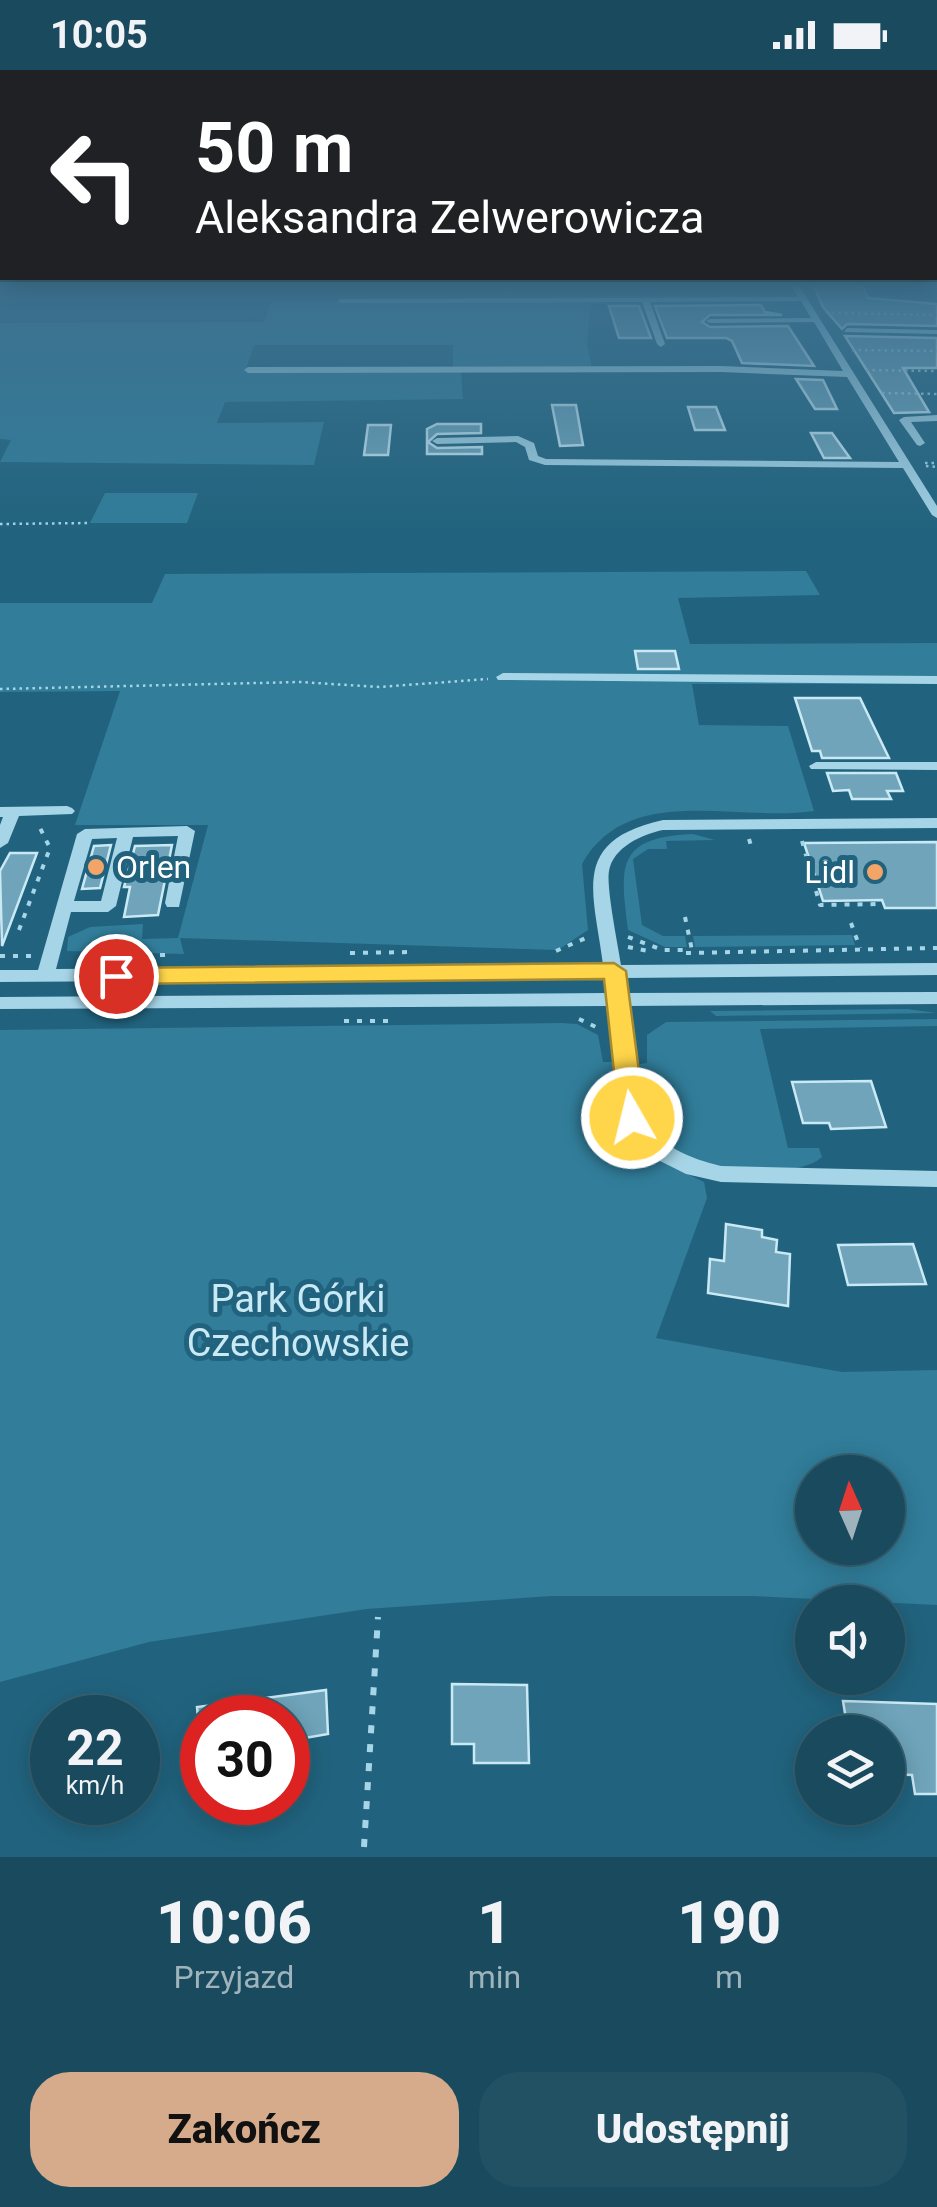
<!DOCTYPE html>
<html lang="pl">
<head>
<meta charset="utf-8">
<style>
	:root { --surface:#194a5e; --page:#225164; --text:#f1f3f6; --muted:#9fb3bc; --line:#376273; --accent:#d6ab8b }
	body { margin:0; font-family:Roboto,sans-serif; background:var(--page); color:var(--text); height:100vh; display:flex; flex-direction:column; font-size:38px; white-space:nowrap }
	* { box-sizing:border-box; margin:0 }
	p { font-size:32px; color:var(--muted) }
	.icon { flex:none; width:55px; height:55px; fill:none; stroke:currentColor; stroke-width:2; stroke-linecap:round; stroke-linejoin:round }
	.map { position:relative; height:1787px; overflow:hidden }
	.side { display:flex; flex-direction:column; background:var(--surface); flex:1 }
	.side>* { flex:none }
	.banner { position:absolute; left:0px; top:0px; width:938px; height:210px; box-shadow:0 5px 25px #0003,0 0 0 2px var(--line); background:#202124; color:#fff; overflow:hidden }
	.needle { width:65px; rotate:357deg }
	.tools { position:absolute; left:795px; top:1385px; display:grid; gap:20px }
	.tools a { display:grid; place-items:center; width:110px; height:110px; border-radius:50%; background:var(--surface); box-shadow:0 5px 25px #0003,0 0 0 2px var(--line); font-size:50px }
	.speed { position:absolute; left:30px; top:1625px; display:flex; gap:20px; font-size:50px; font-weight:700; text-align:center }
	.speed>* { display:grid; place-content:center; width:130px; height:130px; border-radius:50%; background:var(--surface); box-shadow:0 5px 25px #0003,0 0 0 2px var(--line); line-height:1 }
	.speed small { font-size:25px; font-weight:400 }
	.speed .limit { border:15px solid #d22; background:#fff; color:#111 }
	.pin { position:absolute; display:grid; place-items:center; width:85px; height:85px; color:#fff; margin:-42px; border:5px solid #fff; border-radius:50%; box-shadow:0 2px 10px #0007 }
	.me { position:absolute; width:110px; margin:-55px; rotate:352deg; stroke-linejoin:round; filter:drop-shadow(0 0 8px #0008) }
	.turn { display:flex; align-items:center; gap:35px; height:210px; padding:0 30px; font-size:45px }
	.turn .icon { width:130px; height:130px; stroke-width:2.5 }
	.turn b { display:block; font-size:70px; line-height:85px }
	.eta { display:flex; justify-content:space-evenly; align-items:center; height:170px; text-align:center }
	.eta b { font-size:60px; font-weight:800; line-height:70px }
	.primary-button { display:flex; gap:20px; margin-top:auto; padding:20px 30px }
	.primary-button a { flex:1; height:115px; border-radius:40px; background:var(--accent); color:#111; font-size:40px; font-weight:800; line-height:115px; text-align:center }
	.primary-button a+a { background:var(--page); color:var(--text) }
	.status { display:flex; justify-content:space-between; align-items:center; height:70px; padding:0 50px; background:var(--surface); direction:ltr }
	.status svg { height:28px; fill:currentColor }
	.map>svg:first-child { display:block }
	.green { fill:#317d9a; fill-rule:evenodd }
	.building { fill:#6fa4ba; stroke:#c9e9f5; stroke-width:2.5 }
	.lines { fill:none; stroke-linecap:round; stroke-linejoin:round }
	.path-far2 { stroke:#a6d5e7; stroke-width:2.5; stroke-dasharray:2.5 4; stroke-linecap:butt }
	.path-far1 { stroke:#a6d5e7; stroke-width:4; stroke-dasharray:5 8; stroke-linecap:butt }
	.path { stroke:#a6d5e7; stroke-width:6; stroke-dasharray:8 11; stroke-linecap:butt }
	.minor { fill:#a6d5e7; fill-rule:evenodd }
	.route { fill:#ffd54a; stroke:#a68a30; stroke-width:2.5 }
	.poi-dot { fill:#f3a567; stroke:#21637e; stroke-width:4 }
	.labels { text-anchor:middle; stroke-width:10; stroke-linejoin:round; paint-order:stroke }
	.poi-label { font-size:32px; fill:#fff; stroke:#21637e; text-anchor:start }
	.near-park-label { font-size:38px; fill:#c9e9f5; stroke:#21637e }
</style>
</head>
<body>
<div class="status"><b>10:05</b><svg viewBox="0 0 49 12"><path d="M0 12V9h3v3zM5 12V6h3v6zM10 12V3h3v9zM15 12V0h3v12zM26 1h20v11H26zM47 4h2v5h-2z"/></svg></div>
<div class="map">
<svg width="937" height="1787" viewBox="0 0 937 1787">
	<rect width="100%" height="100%" fill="#21637e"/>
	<path class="green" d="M 591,230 L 587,275 L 592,298 L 453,299 L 453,275 L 254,275 L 245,302 L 461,302 L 463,329 L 225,332 L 217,353 L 324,352 L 314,395 L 0,392 L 11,370 L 0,369 L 0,253 L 264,252 L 271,231 Z
		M 105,423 L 198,423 L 187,453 L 90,453 Z
		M 806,501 L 820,525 L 678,528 L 690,574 L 937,573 L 937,614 L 692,614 L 699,655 L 788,656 L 814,741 C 738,753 628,711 582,794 L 588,860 L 558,880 L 180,868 L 184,884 L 67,881 L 68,867 L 90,857 L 143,854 L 142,869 L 178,868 L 208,755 L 75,755 L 120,621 L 0,622 L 0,533 L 152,533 L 165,504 Z
		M 693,764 L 715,770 L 666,771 L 667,779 L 648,779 L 633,789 L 642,855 L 663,866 L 685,866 L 687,877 L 665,877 L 628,860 C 620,797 615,767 693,764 Z
		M 852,865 L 855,875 L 695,877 L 693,866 Z
		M 907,939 L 937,943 L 716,946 L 710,941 Z
		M 937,949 L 937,956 L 760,959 L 788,1078 L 819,1078 L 822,1087 C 806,1101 782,1099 762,1099 C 680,1098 646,1078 640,994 L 647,993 L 647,965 L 666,952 Z
		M 561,953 L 577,954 L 598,965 L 603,992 L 613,992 L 629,1069 L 660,1091 L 704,1112 L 707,1128 L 656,1268 L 842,1302 L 937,1300 L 937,1535 L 752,1526 L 551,1526 L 367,1539 L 149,1572 L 0,1612 L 0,960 ZM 812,1402 L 888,1402 L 888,1478 L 812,1478 Z"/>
	<path class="building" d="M 813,214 L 850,214 L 863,217 L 868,228 L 937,234 L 937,256 L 847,254 L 842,259 L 823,237 Z
		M 761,235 L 765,242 L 782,245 L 710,245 L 702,252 L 710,257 L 788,256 L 814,296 L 742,293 L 732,271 L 726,268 L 667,268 L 655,236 Z
		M 609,236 L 639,236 L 651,268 L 619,268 Z
		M 845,266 L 937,268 L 937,298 L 903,298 L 929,342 L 894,343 Z
		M 796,309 L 823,310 L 837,339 L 815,339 Z
		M 552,335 L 576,335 L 583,375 L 560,376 Z
		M 688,337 L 716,337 L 725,360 L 695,360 Z
		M 437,354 L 481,354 L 481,363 L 437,364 L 428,372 L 437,378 L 482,377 L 482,384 L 427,384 L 427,359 Z
		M 368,355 L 391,355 L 388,385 L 364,385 Z
		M 811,363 L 832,363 L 850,388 L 824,388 Z
		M 635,581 L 675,581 L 679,599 L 638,599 Z
		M 795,628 L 860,628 L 889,688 L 822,688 L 820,681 L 812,681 Z
		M 827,703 L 896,703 L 903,721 L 887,721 L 891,729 L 852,729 L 849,720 L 833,721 Z
		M 937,772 L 937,838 L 885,838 L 882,830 L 823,831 L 804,773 Z
		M 111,775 L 100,818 L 82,819 L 94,776 Z
		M 172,775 L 158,845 L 124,847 L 130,817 L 124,817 L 135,776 Z
		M 10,783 L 37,783 L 2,876 L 0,801 Z
		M 871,1011 L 886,1057 L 831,1059 L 829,1053 L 803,1053 L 792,1012 Z
		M 726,1154 L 762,1160 L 762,1167 L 777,1170 L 776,1182 L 790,1184 L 788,1236 L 708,1223 L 710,1189 L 724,1191 Z
		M 913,1174 L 926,1214 L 848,1215 L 838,1175 Z
		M 452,1614 L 527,1615 L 529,1693 L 474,1693 L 474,1674 L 452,1674 Z
		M 326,1620 L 328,1664 L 288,1671 L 288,1648 L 198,1648 L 197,1637 Z
		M 843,1631 L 937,1634 L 937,1724 L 915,1724 L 912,1705 L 888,1704 L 888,1662 L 848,1662 Z"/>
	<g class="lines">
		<path class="path-far2" d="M 832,243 L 937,245
			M 852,280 L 937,281
			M 866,300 L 937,301
			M 882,323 L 937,324
			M 925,393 L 937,393
			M 926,396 L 937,397
			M 0,454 L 90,453
			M 0,619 L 300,612 L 379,617 L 488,609"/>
		<path class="path-far1" d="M 749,769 L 752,779
			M 802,771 L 820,835 L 882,834
			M 685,847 L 692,880
			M 851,853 L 860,878
			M 19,860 L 50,778 L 39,756
			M 628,867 L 663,880 L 685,880
			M 628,877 L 648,881
			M 556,881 L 588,867
			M 350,883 L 415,882
			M 686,883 L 937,878
			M 95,885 L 171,885
			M 0,886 L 31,886
			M 579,949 L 598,958
			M 344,951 L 395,951"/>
		<path class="path" d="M 364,1777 L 378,1547"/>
		<path class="minor" d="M 790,214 L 798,214 L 937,436 L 937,448 L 932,445 L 903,398 L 545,395 L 529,390 L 525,377 L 516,372 L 437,374 L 432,371 L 437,368 L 518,366 L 534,373 L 538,386 L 546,389 L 899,392 L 847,307 L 721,302 L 248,303 L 244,300 L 248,297 L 721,296 L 843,301 L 814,252 L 710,253 L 706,251 L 710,249 L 811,248 L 801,231 L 650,232 L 665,274 L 661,277 L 657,274 L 642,232 L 341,233 L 337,231 L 341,229 L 798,227 Z
			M 847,258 L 937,260 L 937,264 L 844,262 Z
			M 937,345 L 937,351 L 911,352 L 925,373 L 920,376 L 917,375 L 899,350 L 904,347 Z
			M 503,603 L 937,606 L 937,614 L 498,610 L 496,607 Z
			M 816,692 L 937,692 L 937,700 L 811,699 L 809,696 Z
			M 67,736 L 72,738 L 75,741 L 72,744 L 19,746 L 8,773 L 0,778 L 0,755 L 3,747 L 0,747 L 0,737 Z
			M 937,748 L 937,758 L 663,760 C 643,764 613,777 609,801 C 606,817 618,875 621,895 L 937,893 L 937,905 L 623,908 L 625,923 L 937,922 L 937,934 L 627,936 C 629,957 635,1032 643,1046 C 658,1076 691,1089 721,1096 L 937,1101 L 937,1117 L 721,1112 L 686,1104 L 656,1089 L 622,1048 L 608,936 L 0,939 L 0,927 L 607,923 L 605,908 L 0,912 L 0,900 L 38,900 L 77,764 L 85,759 L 187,756 L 195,761 L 179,837 L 167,837 L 165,833 L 178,766 L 133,767 L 116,836 L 108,842 L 71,842 L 56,899 L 603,895 C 594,822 569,771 663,750 ZM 117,768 L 101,831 L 74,831 L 92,769 Z"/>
	</g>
	<linearGradient id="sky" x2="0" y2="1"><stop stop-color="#123645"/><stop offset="0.46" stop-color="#3d718f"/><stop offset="1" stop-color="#3d718f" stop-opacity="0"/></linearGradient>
	<rect width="937" height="465" fill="url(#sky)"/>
	<path class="route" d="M 614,893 L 626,901 L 645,1048 L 632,1058 L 619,1048 L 604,909 L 116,914 L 105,906 L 116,898 Z"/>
	<g class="poi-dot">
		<circle cx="96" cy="797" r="10"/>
		<circle cx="875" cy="802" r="10"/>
	</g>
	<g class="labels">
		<g class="poi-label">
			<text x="116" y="808">Orlen</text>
			<text x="855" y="813" text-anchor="end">Lidl</text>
		</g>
		<g class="near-park-label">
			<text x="298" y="1242">Park Górki<tspan x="298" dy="44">Czechowskie</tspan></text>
		</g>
	</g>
</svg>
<div class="tools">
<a><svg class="needle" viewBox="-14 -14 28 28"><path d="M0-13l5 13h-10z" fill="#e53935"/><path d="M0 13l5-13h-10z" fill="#9fb3bc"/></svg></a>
<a><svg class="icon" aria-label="sound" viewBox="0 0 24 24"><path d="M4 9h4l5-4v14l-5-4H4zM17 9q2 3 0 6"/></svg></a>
<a><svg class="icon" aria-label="layers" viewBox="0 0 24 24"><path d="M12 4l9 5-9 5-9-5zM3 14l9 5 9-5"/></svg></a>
</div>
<div class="speed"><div>22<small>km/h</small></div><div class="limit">30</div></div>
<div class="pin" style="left:116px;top:906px;background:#d93025"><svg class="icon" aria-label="arrive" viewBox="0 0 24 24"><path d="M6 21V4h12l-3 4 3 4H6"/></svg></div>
<svg class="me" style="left:632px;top:1048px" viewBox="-20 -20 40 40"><circle r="17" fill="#ffd54a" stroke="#fff" stroke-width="3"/><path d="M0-11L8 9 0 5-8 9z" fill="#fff"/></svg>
<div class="banner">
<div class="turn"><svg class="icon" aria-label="left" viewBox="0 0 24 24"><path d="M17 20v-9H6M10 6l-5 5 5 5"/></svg><div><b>50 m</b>Aleksandra Zelwerowicza</div></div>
</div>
</div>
<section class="side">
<div class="eta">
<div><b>10:06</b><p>Przyjazd</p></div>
<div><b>1</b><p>min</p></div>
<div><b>190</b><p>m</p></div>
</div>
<div class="primary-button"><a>Zakończ</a><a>Udostępnij</a></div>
</section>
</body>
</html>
